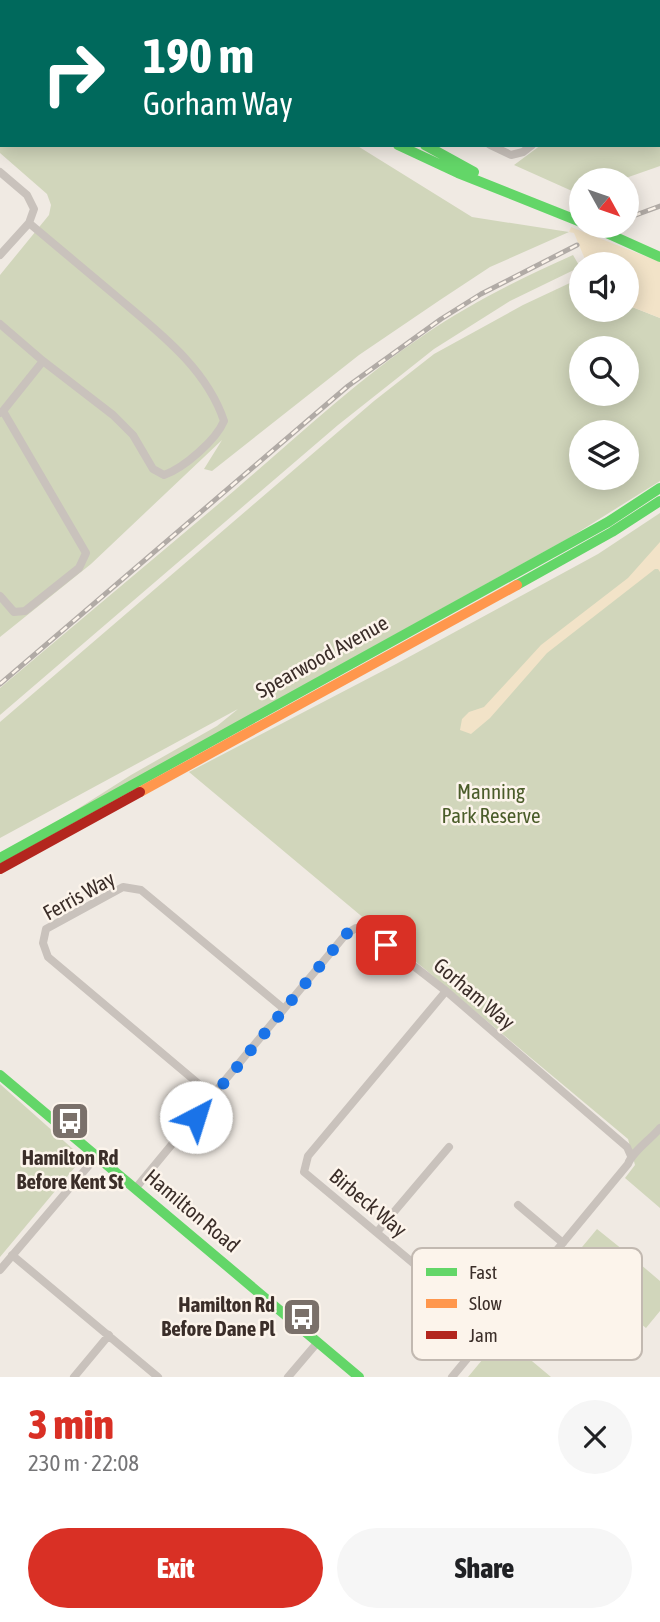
<!DOCTYPE html>
<html lang="en">
<head>
<meta charset="utf-8">
<style>
	:root { --surface:#fff; --page:#f6f6f6; --text:#202124; --muted:#757577; --accent:#d93025 }
	body { margin:0; font-family:"Asap Condensed",sans-serif; background:var(--page); color:var(--text); height:100vh; display:flex; flex-direction:column; font-size:26px; white-space:nowrap }
	* { box-sizing:border-box; margin:0 }
	p { font-size:23px; color:var(--muted) }
	.icon { flex:none; width:38px; height:38px; fill:none; stroke:currentColor; stroke-width:2; stroke-linecap:round; stroke-linejoin:round }
	.map { position:relative; height:1377px; overflow:hidden }
	.details { display:flex; flex-direction:column; background:var(--surface); flex:1 }
	.details>* { flex:none }
	.hud { position:absolute; left:0px; top:0px; width:662px; height:147px; box-shadow:0 4px 18px #0003; background:#00695c; color:#fff; overflow:hidden }
	.needle { width:46px; rotate:130deg }
	.controls { position:absolute; left:569px; top:168px; display:grid; gap:14px }
	.controls a { display:grid; place-items:center; width:70px; height:70px; border-radius:50%; background:var(--surface); box-shadow:0 4px 18px #0003; font-size:35px }
	.pin { position:absolute; display:grid; place-items:center; width:60px; height:60px; color:#fff; margin:-30px; border-radius:14px; box-shadow:0 4px 10px #0006 }
	.me { position:absolute; width:77px; margin:-38px; rotate:40deg; stroke-linejoin:round; filter:drop-shadow(0 0 5px #0008) }
	.turn { display:flex; align-items:center; gap:24px; height:147px; padding:0 28px; font-size:32px }
	.turn .icon { width:91px; height:91px; stroke-width:2.5 }
	.turn b { display:block; font-size:49px; line-height:60px }
	.round { display:grid; place-items:center; flex:none; width:74px; height:74px; border-radius:37px; background:var(--page) }
	.head { display:flex; align-items:center; justify-content:space-between; height:119px; padding:0 28px }
	h1 { font-size:42px; font-weight:800; line-height:52px; color:var(--accent) }
	.button { display:flex; gap:14px; margin-top:auto; padding:14px 28px }
	.button a { flex:1; height:80px; border-radius:42px; background:var(--accent); color:#fff; font-size:28px; font-weight:800; line-height:80px; text-align:center }
	.button a+a { background:var(--page); color:var(--text) }
	.map>svg:first-child { display:block }
	.green { fill:#d1d6bb; fill-rule:evenodd }
	.sand { fill:#f2e3c8 }
	.lines { fill:none; stroke-linecap:round; stroke-linejoin:round }
	.street { stroke:#c9c2bc; stroke-width:8 }
	.fast { stroke:#63d668; stroke-width:10 }
	.slow { stroke:#ff974d; stroke-width:10 }
	.jam { stroke:#b3261e; stroke-width:10 }
	.rail-casing { stroke:#b1aba6; stroke-width:5 }
	.rail { stroke:#fcf4eb; stroke-width:2.5; stroke-dasharray:8; stroke-linecap:butt }
	.route { stroke:#1a73e8; stroke-width:12; stroke-dasharray:0 21.6 }
	.labels { text-anchor:middle; stroke-width:5; stroke-linejoin:round; paint-order:stroke }
	.street-label { font-size:21px; fill:#3b2e29; stroke:#fcf4eb }
	.park-label { font-size:21px; fill:#4a5c29; stroke:#fcf4eb }
	.poi-label { font-size:21px; font-weight:bold; fill:#3b2e29; stroke:#fcf4eb }
	.key { fill:#fcf4eb; stroke:#c2b9b1; stroke-width:2 }
	.key-label { font-size:19px; fill:#3b2e29 }
</style>
</head>
<body>
<div class="map">
<svg width="660" height="1377" viewBox="0 0 660 1377">
	<rect width="100%" height="100%" fill="#f0eae3"/>
	<path class="green" d="M 0,0 L 179,2 L 2,2 L 2,145 L 356,145 L 472,217 L 569,232 L 490,267 L 440,300 L 359,355 L 212,471 L 204,469 L 222,440 L 91,564 L 0,637 L 0,275 L 49,215 L 51,205 L 47,194 L 0,153 Z
		M 660,91 L 660,166 L 620,180 L 581,180 L 581,195 L 514,165 L 541,145 L 660,145 Z
		M 573,255 L 580,267 L 510,301 L 434,349 L 338,425 L 0,715 L 0,688 C 78,622 157,556 235,490 C 297,437 356,381 424,335 C 471,303 521,278 573,255 Z
		M 572,282 L 581,286 L 581,310 L 626,310 L 627,305 L 660,318 L 660,481 L 569,538 L 57,822 L 131,775 L 217,726 L 238,709 L 0,838 L 0,722 L 374,401 L 434,354 L 523,305 ZM 581,348 L 626,348 L 626,394 L 581,394 ZM 581,432 L 626,432 L 626,478 L 581,478 Z
		M 660,513 L 660,1208 L 625,1178 L 635,1165 L 628,1139 L 189,772 L 396,664 L 598,554 Z
		M 0,1084 L 74,1150 L 76,1166 L 0,1257 Z
		M 597,1229 L 633,1258 L 603,1293 L 568,1264 Z
		M 640,1264 L 660,1281 L 660,1311 L 646,1328 L 610,1299 Z
		M 502,1336 L 551,1377 L 468,1377 Z"/>
	<path class="sand" d="M 571,227 L 660,262 L 660,318 L 627,305 L 626,264 L 587,264 L 574,233 L 569,232 Z
		M 660,542 L 660,572 L 658,569 L 655,569 L 547,653 L 490,718 L 471,734 L 460,730 L 462,719 L 469,712 L 484,707 L 541,645 L 628,578 Z"/>
	<g class="lines">
		<path class="street" d="M 425,0 L 427,2
			M 594,0 L 598,2
			M 367,2 L 369,0
			M 660,29 L 660,30
			M 660,77 L 660,76
			M 490,145 L 511,155 L 523,152 L 532,145
			M 0,172 L 27,195 L 34,209 L 29,223 L 0,255
			M 0,324 L 43,361 L 113,415 L 133,435 L 153,469 L 164,475 C 184,468 216,440 224,421 C 206,367 157,331 116,296 C 87,272 58,247 29,223
			M 3,411 L 43,361
			M 0,413 L 3,411 L 86,553 L 79,568 L 25,611 L 14,612 L 0,596
			M 446,991 L 308,1156 L 304,1172 L 491,1328
			M 213,1096 L 48,957 L 43,943 L 46,929 L 123,887 L 141,890 L 284,1009
			M 135,1189 L 346,934 L 356,928 L 366,929 L 446,991 L 627,1147 L 631,1156
			M 518,1205 L 563,1243
			M 377,1232 L 449,1147
			M 12,1255 L 158,1377
			M 0,1270 L 96,1157
			M 74,1377 L 109,1335
			M 288,1377 L 317,1343
			M 452,1377 L 628,1164 C 632,1152 651,1139 660,1128"/>
		<path class="fast" d="M 235,0 L 237,2
			M 263,2 L 265,0
			M 292,2 L 293,0
			M 398,145 L 458,173 L 581,222
			M 425,145 L 474,172
			M 591,226 L 660,257
			M 517,585 L 612,532 L 660,501
			M 0,858 L 608,522 L 660,488
			M 0,1075 L 359,1377"/>
		<path class="slow" d="M 207,0 L 209,2
			M 283,2 L 285,0
			M 140,792 L 517,585"/>
		<path class="jam" d="M 0,869 L 140,792"/>
		<g class="rail-casing">
			<path id="rail" d="M 633,216 L 660,206
				M 0,684 L 348,386 L 441,319 L 481,294 L 577,245"/>
		</g>
		<use href="#rail" class="rail"/>
	</g>
	<g class="lines">
		<path class="route" d="M 196,1117 L 346,934 C 365,923 371,933 386,945"/>
	</g>
	<defs>
		<g id="bus-square" transform="scale(2.0125)"><rect x="-9" y="-9" width="18" height="18" rx="4" fill="#7a706a" stroke="#fcf4eb"/><path d="M-5-6H5V4H4V6H2V4H-2V6H-4V4H-5ZM-3.5-4V0h7V-4ZM-3.5 1.2v1.5H-2V1.2ZM2 1.2v1.5H3.5V1.2Z" fill="#fff"/></g>
	</defs>
	<g fill-rule="evenodd">
		<use href="#bus-square" x="70" y="1121"/>
		<use href="#bus-square" x="302" y="1317"/>
	</g>
	<g class="labels">
		<g class="street-label">
			<text transform="translate(322 657) rotate(-29)" y="7">Spearwood Avenue</text>
			<text transform="translate(79 896) rotate(-29)" y="7">Ferris Way</text>
			<text transform="translate(474 994) rotate(40)" y="7">Gorham Way</text>
			<text transform="translate(368 1203) rotate(40)" y="7">Birbeck Way</text>
			<text transform="translate(192 1211) rotate(40)" y="7">Hamilton Road</text>
		</g>
		<g class="park-label">
			<text x="491" y="799">Manning<tspan x="491" dy="24">Park Reserve</tspan></text>
		</g>
		<g class="poi-label">
			<text x="70" y="1165">Hamilton Rd<tspan x="70" dy="24">Before Kent St</tspan></text>
			<text x="275" y="1312" text-anchor="end">Hamilton Rd<tspan x="275" dy="24">Before Dane Pl</tspan></text>
		</g>
	</g>
	<rect x="412" y="1248" width="230" height="112" rx="10" class="key"/>
	<rect x="426" y="1268" width="31" height="8" fill="#63d668"/>
	<rect x="426" y="1299" width="31" height="9" fill="#ff974d"/>
	<rect x="426" y="1331" width="31" height="8" fill="#b3261e"/>
	<g class="key-label">
		<text x="469" y="1279">Fast</text>
		<text x="469" y="1310">Slow</text>
		<text x="469" y="1342">Jam</text>
	</g>
</svg>
<div class="controls">
<a><svg class="needle" viewBox="-14 -14 28 28"><path d="M0-13l5 13h-10z" fill="#e53935"/><path d="M0 13l5-13h-10z" fill="#757577"/></svg></a>
<a><svg class="icon" aria-label="sound" viewBox="0 0 24 24"><path d="M4 9h4l5-4v14l-5-4H4zM17 9q2 3 0 6"/></svg></a>
<a><svg class="icon" aria-label="search" viewBox="0 0 24 24"><circle cx="10" cy="10" r="6"/><path d="M15 15l6 6"/></svg></a>
<a><svg class="icon" aria-label="layers" viewBox="0 0 24 24"><path d="M12 4l9 5-9 5-9-5zM3 14l9 5 9-5"/></svg></a>
</div>
<div class="pin" style="left:386px;top:945px;background:#d93025"><svg class="icon" aria-label="arrive" viewBox="0 0 24 24"><path d="M6 21V4h12l-3 4 3 4H6"/></svg></div>
<svg class="me" style="left:196px;top:1117px" viewBox="-20 -20 40 40"><circle r="19" fill="#fff"/><path d="M0-13L10 11 0 6-10 11z" fill="#1a73e8"/></svg>
<div class="hud">
<div class="turn"><svg class="icon" aria-label="right" viewBox="0 0 24 24"><path d="M7 20v-9h11M14 6l5 5-5 5"/></svg><div><b>190 m</b>Gorham Way</div></div>
</div>
</div>
<section class="details">
<div class="head"><div><h1>3 min</h1><p>230 m · 22:08</p></div><a class="round"><svg class="icon" aria-label="close" viewBox="0 0 24 24"><path d="M6 6l12 12M18 6L6 18"/></svg></a></div>
<div class="button"><a>Exit</a><a>Share</a></div>
</section>
</body>
</html>
